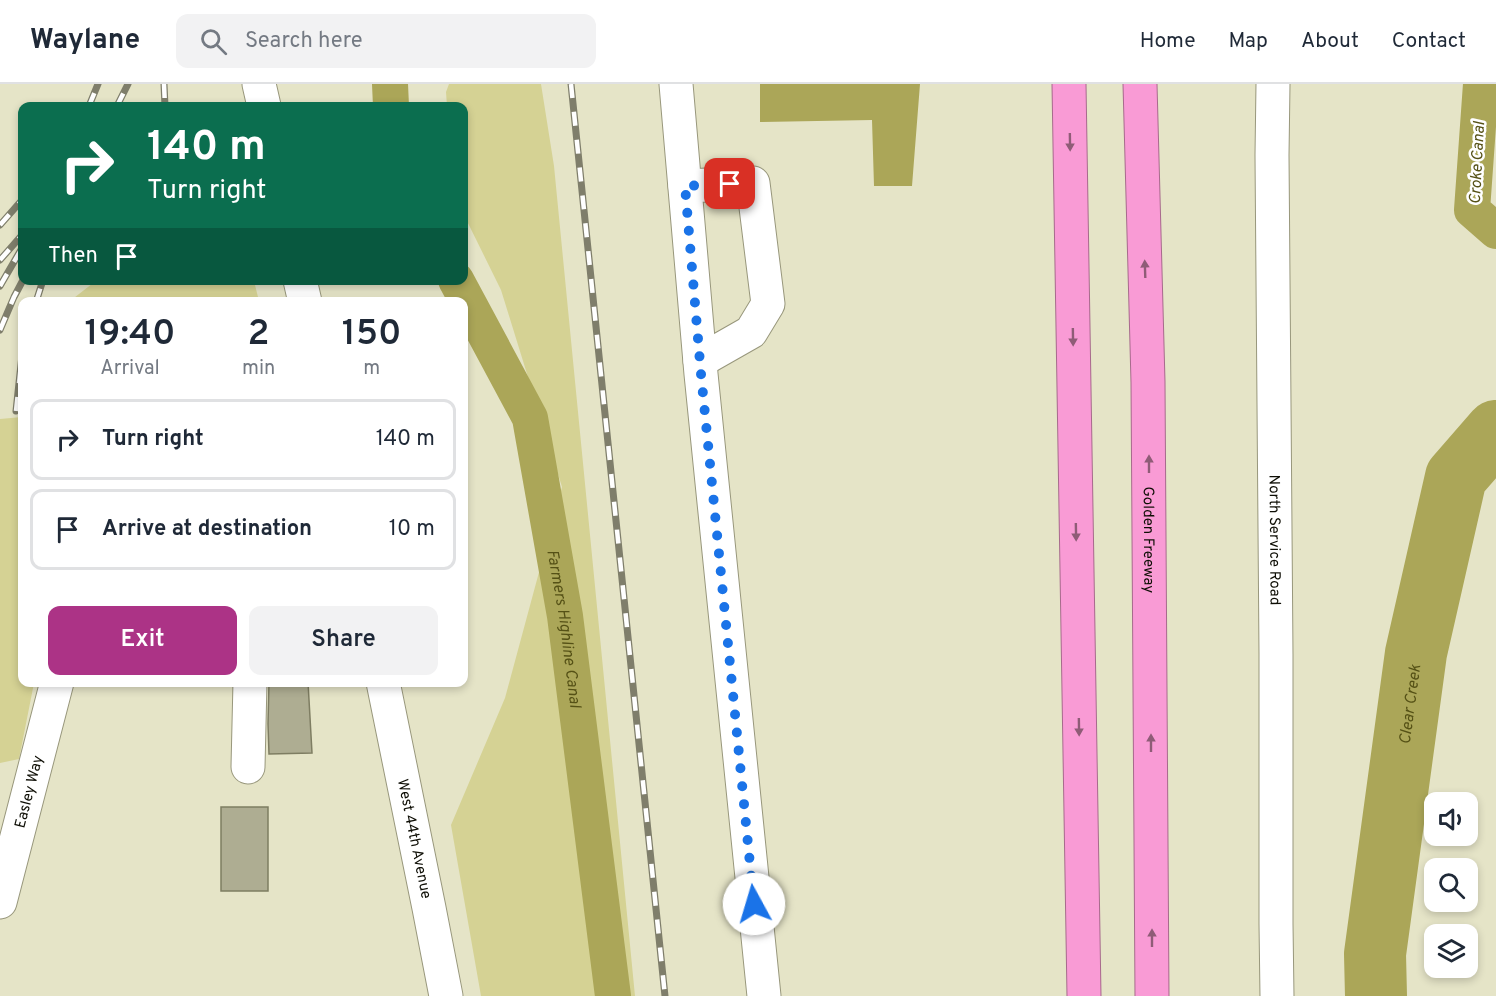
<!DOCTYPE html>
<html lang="en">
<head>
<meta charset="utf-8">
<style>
	:root { --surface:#fff; --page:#f2f2f3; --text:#1f2937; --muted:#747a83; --line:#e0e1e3; --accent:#ac3386 }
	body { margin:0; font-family:Overpass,sans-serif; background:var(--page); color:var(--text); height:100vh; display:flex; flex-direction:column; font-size:22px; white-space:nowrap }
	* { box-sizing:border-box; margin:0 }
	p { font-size:20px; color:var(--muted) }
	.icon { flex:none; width:33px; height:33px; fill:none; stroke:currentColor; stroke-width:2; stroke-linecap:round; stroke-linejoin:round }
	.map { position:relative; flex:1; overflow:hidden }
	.sheet { position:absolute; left:18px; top:213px; width:450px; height:390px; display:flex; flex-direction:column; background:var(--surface); border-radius:12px; box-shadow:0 3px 9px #0003 }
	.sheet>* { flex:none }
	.hud { position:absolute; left:18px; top:18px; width:450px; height:183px; border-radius:12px; box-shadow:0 3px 9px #0003; background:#0b6e4f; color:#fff; overflow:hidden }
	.tools { position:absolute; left:1424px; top:708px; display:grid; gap:12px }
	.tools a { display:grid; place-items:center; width:54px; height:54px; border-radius:12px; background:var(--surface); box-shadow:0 3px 9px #0003; font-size:30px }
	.pin { position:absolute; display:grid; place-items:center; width:51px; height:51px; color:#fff; margin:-26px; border-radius:12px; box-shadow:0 3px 9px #0006 }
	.me { position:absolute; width:66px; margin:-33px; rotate:354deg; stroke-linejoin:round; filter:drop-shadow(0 0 4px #0008) }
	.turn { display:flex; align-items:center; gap:21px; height:126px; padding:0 30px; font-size:27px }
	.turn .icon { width:78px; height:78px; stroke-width:2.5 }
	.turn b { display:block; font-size:42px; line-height:51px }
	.then { display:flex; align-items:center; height:57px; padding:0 30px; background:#0003; gap:12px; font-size:22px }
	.eta { display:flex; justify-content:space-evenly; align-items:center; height:102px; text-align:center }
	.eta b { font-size:36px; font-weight:600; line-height:42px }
	.cta { display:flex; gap:12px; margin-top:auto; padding:12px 30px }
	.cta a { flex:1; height:69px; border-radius:12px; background:var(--accent); color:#fff; font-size:24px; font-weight:600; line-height:69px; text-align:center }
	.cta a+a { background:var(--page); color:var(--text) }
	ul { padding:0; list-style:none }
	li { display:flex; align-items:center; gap:18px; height:81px; margin:0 12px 9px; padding:0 18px; border:3px solid var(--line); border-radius:12px }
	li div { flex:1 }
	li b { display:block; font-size:22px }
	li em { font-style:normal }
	header { display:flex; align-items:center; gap:36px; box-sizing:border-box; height:84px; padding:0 30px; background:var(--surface); border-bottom:2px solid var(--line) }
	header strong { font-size:28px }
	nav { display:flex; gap:33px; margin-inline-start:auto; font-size:21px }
	.search { width:420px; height:54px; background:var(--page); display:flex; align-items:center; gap:15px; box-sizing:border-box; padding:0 21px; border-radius:12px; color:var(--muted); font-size:22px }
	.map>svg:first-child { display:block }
	.green { fill:#d5d294 }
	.water { fill:#aba658 }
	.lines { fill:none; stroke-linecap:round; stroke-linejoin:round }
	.canal { stroke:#aba658; stroke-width:36 }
	.river { stroke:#aba658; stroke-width:62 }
	.building { fill:#aead92; stroke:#7e7d62; stroke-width:1.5 }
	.minor-casing { stroke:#98977c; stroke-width:35 }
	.highway-casing { stroke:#a76a8c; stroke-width:35 }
	.minor { stroke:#fff; stroke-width:33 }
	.highway { stroke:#f99bd5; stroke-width:33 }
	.rail-casing { stroke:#7f7e6b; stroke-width:7 }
	.rail { stroke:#fff; stroke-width:4.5; stroke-dasharray:14; stroke-linecap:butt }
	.oneway { fill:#8f5c77 }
	.route { stroke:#1a73e8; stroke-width:10; stroke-dasharray:0 18 }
	.labels { text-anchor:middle; stroke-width:5; stroke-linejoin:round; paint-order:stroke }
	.street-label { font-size:15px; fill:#0e0e05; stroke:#fff }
	.water-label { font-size:16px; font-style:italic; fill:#555116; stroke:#fff }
</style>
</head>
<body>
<header>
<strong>Waylane</strong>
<div class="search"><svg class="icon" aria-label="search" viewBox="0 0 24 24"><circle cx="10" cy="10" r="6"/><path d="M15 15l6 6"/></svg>Search here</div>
<nav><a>Home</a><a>Map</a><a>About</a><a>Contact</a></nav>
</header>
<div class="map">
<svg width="1496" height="912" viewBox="0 0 1496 912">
	<rect width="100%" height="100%" fill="#e5e4c7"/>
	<path class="green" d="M 449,0 L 541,0 L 554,82 L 635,912 L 481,912 L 451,741 L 505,614 L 562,403 L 501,206 L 464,131 L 464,22 L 447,22 L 446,8 Z
		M 97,196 L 254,197 L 258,213 L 254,218 L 70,217 Z
		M 22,333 L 22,598 L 34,599 L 19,675 L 0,679 L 0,335 Z"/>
	<path class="water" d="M 760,0 L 920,0 L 912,102 L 874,102 L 872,36 L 760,38 Z"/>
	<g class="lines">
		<g class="canal">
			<path d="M 390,0 L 391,22"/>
			<path d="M 1481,0 L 1472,126 L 1496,147"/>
			<path id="s1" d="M 456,196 L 530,334 L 565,532 L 613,912"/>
		</g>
		<path class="river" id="s2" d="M 1376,912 L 1375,870 L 1416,569 L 1456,393 L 1496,347"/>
	</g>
	<path class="building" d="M 269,598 L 308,598 L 312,669 L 269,670 L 268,640 Z
		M 221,723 L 268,723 L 268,807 L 221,807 Z"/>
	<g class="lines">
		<g class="minor-casing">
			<g id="minor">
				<path d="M 259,0 L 264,22"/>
				<path d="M 676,0 L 701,290 L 764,912"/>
				<path id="s3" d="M 1273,0 L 1272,71 L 1276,570 L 1276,840 L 1277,912"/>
				<path d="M 685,102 L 753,99 L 768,220 L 751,248 L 700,277"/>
				<path d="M 300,196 L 305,218"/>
				<path id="s4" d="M 383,598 L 429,824 L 446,912"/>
				<path d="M 248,683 L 250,598"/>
				<path id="s5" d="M 0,818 L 57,598"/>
			</g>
		</g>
		<g class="highway-casing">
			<g id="highway">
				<path d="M 1069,0 L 1084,912"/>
				<path id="s6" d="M 1140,0 L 1148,298 L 1152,912"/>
			</g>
		</g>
		<use href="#minor" class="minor"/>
		<use href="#highway" class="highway"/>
		<g class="rail-casing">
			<path id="rail" d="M 164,0 L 165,22
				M 571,0 L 665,912
				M 89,22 L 98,0
				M 117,22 L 128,0
				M 0,141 L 22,116
				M 0,176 L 22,151
				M 0,202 L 22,164
				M 36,218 L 43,196
				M 0,246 L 14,213 L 23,196
				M 16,327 L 22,271"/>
		</g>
		<use href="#rail" class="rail"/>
	</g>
	<defs><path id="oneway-solid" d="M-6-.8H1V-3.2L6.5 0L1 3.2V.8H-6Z" transform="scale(1.5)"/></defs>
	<g class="oneway">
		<use href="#oneway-solid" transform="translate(1070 58) rotate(89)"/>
		<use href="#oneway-solid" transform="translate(1145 185) rotate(-92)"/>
		<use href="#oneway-solid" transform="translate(1073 253) rotate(89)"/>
		<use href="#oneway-solid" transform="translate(1149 380) rotate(-90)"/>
		<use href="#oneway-solid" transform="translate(1076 448) rotate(89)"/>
		<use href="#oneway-solid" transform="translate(1079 643) rotate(89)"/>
		<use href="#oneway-solid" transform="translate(1151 659) rotate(-90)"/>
		<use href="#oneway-solid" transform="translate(1152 854) rotate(-90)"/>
	</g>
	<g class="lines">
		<path class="route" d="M 730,100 L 685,102 L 701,290 L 754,820"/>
	</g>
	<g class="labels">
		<g class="street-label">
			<text dy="5" stroke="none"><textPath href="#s6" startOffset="456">Golden Freeway</textPath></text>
			<text dy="5" stroke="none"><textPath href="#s3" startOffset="456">North Service Road</textPath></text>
			<text dy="5" stroke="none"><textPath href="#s5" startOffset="114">Easley Way</textPath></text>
			<text dy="5" stroke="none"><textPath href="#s4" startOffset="160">West 44th Avenue</textPath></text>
		</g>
		<g class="water-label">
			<text transform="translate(1476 79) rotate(-87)" y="6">Croke Canal</text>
			<text dy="6" stroke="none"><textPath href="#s1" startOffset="370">Farmers Highline Canal</textPath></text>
			<text dy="6" stroke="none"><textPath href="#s2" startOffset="294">Clear Creek</textPath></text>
		</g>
	</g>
</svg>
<div class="tools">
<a><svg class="icon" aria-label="sound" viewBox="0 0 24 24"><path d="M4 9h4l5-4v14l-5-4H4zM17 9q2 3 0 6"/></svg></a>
<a><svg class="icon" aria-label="search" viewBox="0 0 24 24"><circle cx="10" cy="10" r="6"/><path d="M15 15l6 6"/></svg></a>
<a><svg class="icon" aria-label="layers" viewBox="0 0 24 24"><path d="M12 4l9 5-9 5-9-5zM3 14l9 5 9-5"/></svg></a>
</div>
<div class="pin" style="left:730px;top:100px;background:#d93025"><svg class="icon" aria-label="arrive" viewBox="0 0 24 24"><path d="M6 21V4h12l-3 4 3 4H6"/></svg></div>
<svg class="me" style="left:754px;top:820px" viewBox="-20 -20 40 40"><circle r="19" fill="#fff"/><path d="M0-13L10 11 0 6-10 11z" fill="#1a73e8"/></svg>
<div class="hud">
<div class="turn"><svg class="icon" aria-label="right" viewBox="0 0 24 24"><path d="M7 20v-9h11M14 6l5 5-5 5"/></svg><div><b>140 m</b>Turn right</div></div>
<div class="then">Then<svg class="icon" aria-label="arrive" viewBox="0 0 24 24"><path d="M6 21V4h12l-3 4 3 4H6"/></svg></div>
</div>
<section class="sheet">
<div class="eta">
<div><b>19:40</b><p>Arrival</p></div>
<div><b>2</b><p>min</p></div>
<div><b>150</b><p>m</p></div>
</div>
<ul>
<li><svg class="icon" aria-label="right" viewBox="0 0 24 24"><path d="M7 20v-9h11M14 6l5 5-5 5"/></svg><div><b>Turn right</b></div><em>140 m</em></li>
<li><svg class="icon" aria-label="arrive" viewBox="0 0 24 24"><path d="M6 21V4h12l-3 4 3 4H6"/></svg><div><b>Arrive at destination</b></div><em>10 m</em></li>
</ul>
<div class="cta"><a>Exit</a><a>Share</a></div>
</section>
</div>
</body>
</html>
